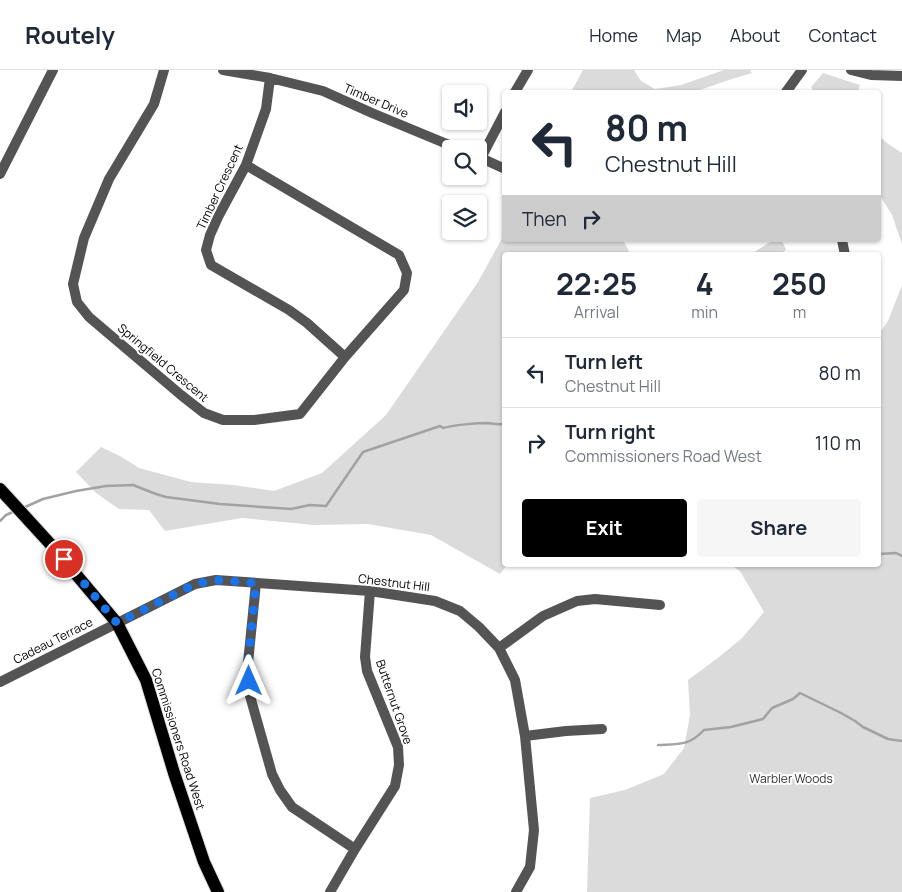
<!DOCTYPE html>
<html lang="en">
<head>
<meta charset="utf-8">
<style>
	:root { --surface:#fff; --page:#f6f6f7; --text:#1f2937; --muted:#747a83; --line:#e0e1e3; --accent:#000 }
	body { margin:0; font-family:Manrope,sans-serif; background:var(--page); color:var(--text); height:100vh; display:flex; flex-direction:column; font-size:19px; white-space:nowrap }
	* { box-sizing:border-box; margin:0 }
	p { font-size:16px; color:var(--muted) }
	.icon { flex:none; width:28px; height:28px; fill:none; stroke:currentColor; stroke-width:2; stroke-linecap:round; stroke-linejoin:round }
	.map { position:relative; flex:1; overflow:hidden }
	.side { position:absolute; left:502px; top:182px; width:379px; height:315px; display:flex; flex-direction:column; background:var(--surface); border-radius:5px; box-shadow:0 1px 4px #0004 }
	.side>* { flex:none }
	.banner { position:absolute; left:502px; top:20px; width:379px; height:152px; border-radius:5px; box-shadow:0 1px 4px #0004; background:#fff; color:var(--text); overflow:hidden }
	.buttons { position:absolute; left:442px; top:15px; display:grid; gap:10px }
	.buttons a { display:grid; place-items:center; width:45px; height:45px; border-radius:5px; background:var(--surface); box-shadow:0 1px 4px #0004; font-size:25px }
	.pin { position:absolute; display:grid; place-items:center; width:42px; height:42px; color:#fff; margin:-21px; border:2px solid #fff; border-radius:50%; box-shadow:0 1px 5px #0007 }
	.me { position:absolute; width:55px; margin:-28px; rotate:0deg; stroke-linejoin:round; filter:drop-shadow(0 0 4px #0008) }
	.turn { display:flex; align-items:center; gap:18px; height:105px; padding:0 20px; font-size:22px }
	.turn .icon { width:65px; height:65px; stroke-width:2.5 }
	.turn b { display:block; font-size:35px; line-height:42px }
	.then { display:flex; align-items:center; height:48px; padding:0 20px; background:#0003; gap:10px; font-size:19px }
	.eta { display:flex; justify-content:space-evenly; align-items:center; height:85px; text-align:center }
	.eta b { font-size:30px; font-weight:700; line-height:35px }
	.button { display:flex; gap:10px; margin-top:auto; padding:10px 20px }
	.button a { flex:1; height:58px; border-radius:5px; background:var(--accent); color:#fff; font-size:20px; font-weight:700; line-height:58px; text-align:center }
	.button a+a { background:var(--page); color:var(--text) }
	ul { padding:0; list-style:none }
	li { display:flex; align-items:center; gap:15px; height:70px; padding:0 20px; border-top:1px solid var(--line) }
	li div { flex:1 }
	li b { display:block; font-size:19px }
	li em { font-style:normal }
	header { display:flex; align-items:center; gap:30px; box-sizing:border-box; height:70px; padding:0 25px; background:var(--surface); border-bottom:1px solid var(--line) }
	header strong { font-size:24px }
	nav { display:flex; gap:28px; margin-inline-start:auto; font-size:18px }
	.map>svg:first-child { display:block }
	.green { fill:#dbdbdb }
	.lines { fill:none; stroke-linecap:round; stroke-linejoin:round }
	.stream { stroke:#a2a2a2; stroke-width:2.5 }
	.major-casing { stroke:#dbdbdb; stroke-width:14 }
	.minor { stroke:#545454; stroke-width:10 }
	.major { stroke:#000; stroke-width:12 }
	.route { stroke:#1a73e8; stroke-width:9; stroke-dasharray:0 16.2 }
	.labels { text-anchor:middle; stroke-width:4; stroke-linejoin:round; paint-order:stroke }
	.street-label { font-size:12px; fill:#000; stroke:#fff }
	.park-label { font-size:12px; fill:#323232; stroke:#fff }
</style>
</head>
<body>
<header>
<strong>Routely</strong>
<nav><a>Home</a><a>Map</a><a>About</a><a>Contact</a></nav>
</header>
<div class="map">
<svg width="902" height="822" viewBox="0 0 902 822">
	<rect width="100%" height="100%" fill="#fff"/>
	<path class="green" d="M 583,0 L 634,0 L 641,11 L 655,19 L 681,15 L 724,0 L 750,0 L 752,3 L 729,10 L 694,22 L 571,22 Z
		M 823,3 L 860,15 L 858,22 L 814,22 L 811,17 Z
		M 879,66 L 887,73 L 902,83 L 902,174 L 892,145 L 879,124 Z
		M 505,163 L 505,170 L 623,170 L 631,185 L 505,185 L 505,495 L 507,495 L 500,504 L 431,465 L 368,454 L 314,455 L 242,448 L 165,461 L 149,440 L 119,439 L 96,423 L 76,402 L 101,377 L 120,386 L 139,398 L 191,412 L 233,415 L 274,421 L 322,403 L 386,345 L 478,212 Z
		M 773,170 L 782,170 L 786,180 L 779,185 L 750,185 Z
		M 902,215 L 902,822 L 587,822 L 590,728 L 625,720 L 664,704 L 684,678 L 690,645 L 688,610 L 719,587 L 742,568 L 764,542 L 740,501 L 731,495 L 879,495 L 879,264 L 888,251 Z"/>
	<g class="lines">
		<path class="stream" d="M 23,438 L 43,429 L 76,421 L 106,416 L 133,415 L 156,424 L 166,427 L 220,434 L 291,439 L 310,435 L 326,436 L 363,382 L 440,356 L 443,358 C 453,355 477,353 488,353 C 494,354 499,355 505,354
			M 0,451 L 6,445 L 15,441
			M 879,484 L 896,483 L 902,486
			M 658,675 C 679,674 689,676 704,660 L 731,657 L 763,649 L 772,638 L 793,629 L 800,623 L 841,643 L 855,651 L 863,657 L 888,669 L 902,671"/>
		<g class="major-casing">
			<path id="major" d="M 0,419 L 53,477 L 117,553 L 146,610 L 174,703 L 204,792 L 218,822"/>
		</g>
		<path class="minor" d="M 164,0 L 154,34 L 109,109 L 84,168 L 73,214 L 77,232 L 89,247 L 181,325 L 204,343 L 223,350 L 254,350 L 300,344 L 345,287 L 404,220 L 407,203 L 399,185 L 246,95
			M 223,0 L 270,8 L 323,21 L 372,43 L 459,79
			M 851,0 L 871,5 L 902,6
			M 270,8 L 266,39 L 246,95 L 219,145 L 210,165 L 206,180 L 211,195 L 289,240 L 307,253 L 345,287
			M 515,22 L 528,0
			M 786,22 L 802,0
			M 479,87 L 505,99
			M 481,88 L 505,42
			M 0,104 L 53,0
			M 842,170 L 845,185
			M 256,513 L 248,593 L 250,626 L 272,704 L 280,720 L 292,737 L 355,779
			M 499,578 L 543,546 L 577,531 L 595,529 L 660,535
			M 0,612 L 195,514 L 216,510 L 370,521 L 435,531 L 460,541 L 479,557 L 499,578 L 515,610 L 525,666 L 534,760 L 530,797 L 516,822
			M 525,666 L 566,661 L 602,659
			M 330,822 L 355,779 L 395,716 L 399,695 L 398,677 L 367,601 L 365,587 L 370,521"/>
		<use href="#major" class="major"/>
	</g>
	<g class="lines">
		<path class="route" d="M 64,489 L 117,553 L 195,514 L 216,510 L 256,513 L 248,593 L 249,611"/>
	</g>
	<g class="labels">
		<g class="street-label">
			<text transform="translate(376 31) rotate(23)" y="4">Timber Drive</text>
			<text transform="translate(220 117) rotate(-65)" y="4">Timber Crescent</text>
			<text transform="translate(163 293) rotate(40)" y="4">Springfield Crescent</text>
			<text transform="translate(394 513) rotate(7)" y="4">Chestnut Hill</text>
			<text transform="translate(53 571) rotate(-27)" y="4">Cadeau Terrace</text>
			<text transform="translate(394 632) rotate(71)" y="4">Butternut Grove</text>
			<text transform="translate(178 669) rotate(72)" y="4">Commissioners Road West</text>
		</g>
		<g class="park-label">
			<text x="791" y="713">Warbler Woods</text>
		</g>
	</g>
</svg>
<div class="buttons">
<a><svg class="icon" aria-label="sound" viewBox="0 0 24 24"><path d="M4 9h4l5-4v14l-5-4H4zM17 9q2 3 0 6"/></svg></a>
<a><svg class="icon" aria-label="search" viewBox="0 0 24 24"><circle cx="10" cy="10" r="6"/><path d="M15 15l6 6"/></svg></a>
<a><svg class="icon" aria-label="layers" viewBox="0 0 24 24"><path d="M12 4l9 5-9 5-9-5zM3 14l9 5 9-5"/></svg></a>
</div>
<div class="pin" style="left:64px;top:489px;background:#d93025"><svg class="icon" aria-label="arrive" viewBox="0 0 24 24"><path d="M6 21V4h12l-3 4 3 4H6"/></svg></div>
<svg class="me" style="left:249px;top:611px" viewBox="-20 -20 40 40"><path d="M0-17L14 15 0 8-14 15z" fill="#1a73e8" stroke="#fff" stroke-width="4"/></svg>
<div class="banner">
<div class="turn"><svg class="icon" aria-label="left" viewBox="0 0 24 24"><path d="M17 20v-9H6M10 6l-5 5 5 5"/></svg><div><b>80 m</b>Chestnut Hill</div></div>
<div class="then">Then<svg class="icon" aria-label="right" viewBox="0 0 24 24"><path d="M7 20v-9h11M14 6l5 5-5 5"/></svg></div>
</div>
<section class="side">
<div class="eta">
<div><b>22:25</b><p>Arrival</p></div>
<div><b>4</b><p>min</p></div>
<div><b>250</b><p>m</p></div>
</div>
<ul>
<li><svg class="icon" aria-label="left" viewBox="0 0 24 24"><path d="M17 20v-9H6M10 6l-5 5 5 5"/></svg><div><b>Turn left</b><p>Chestnut Hill</p></div><em>80 m</em></li>
<li><svg class="icon" aria-label="right" viewBox="0 0 24 24"><path d="M7 20v-9h11M14 6l5 5-5 5"/></svg><div><b>Turn right</b><p>Commissioners Road West</p></div><em>110 m</em></li>
</ul>
<div class="button"><a>Exit</a><a>Share</a></div>
</section>
</div>
</body>
</html>
